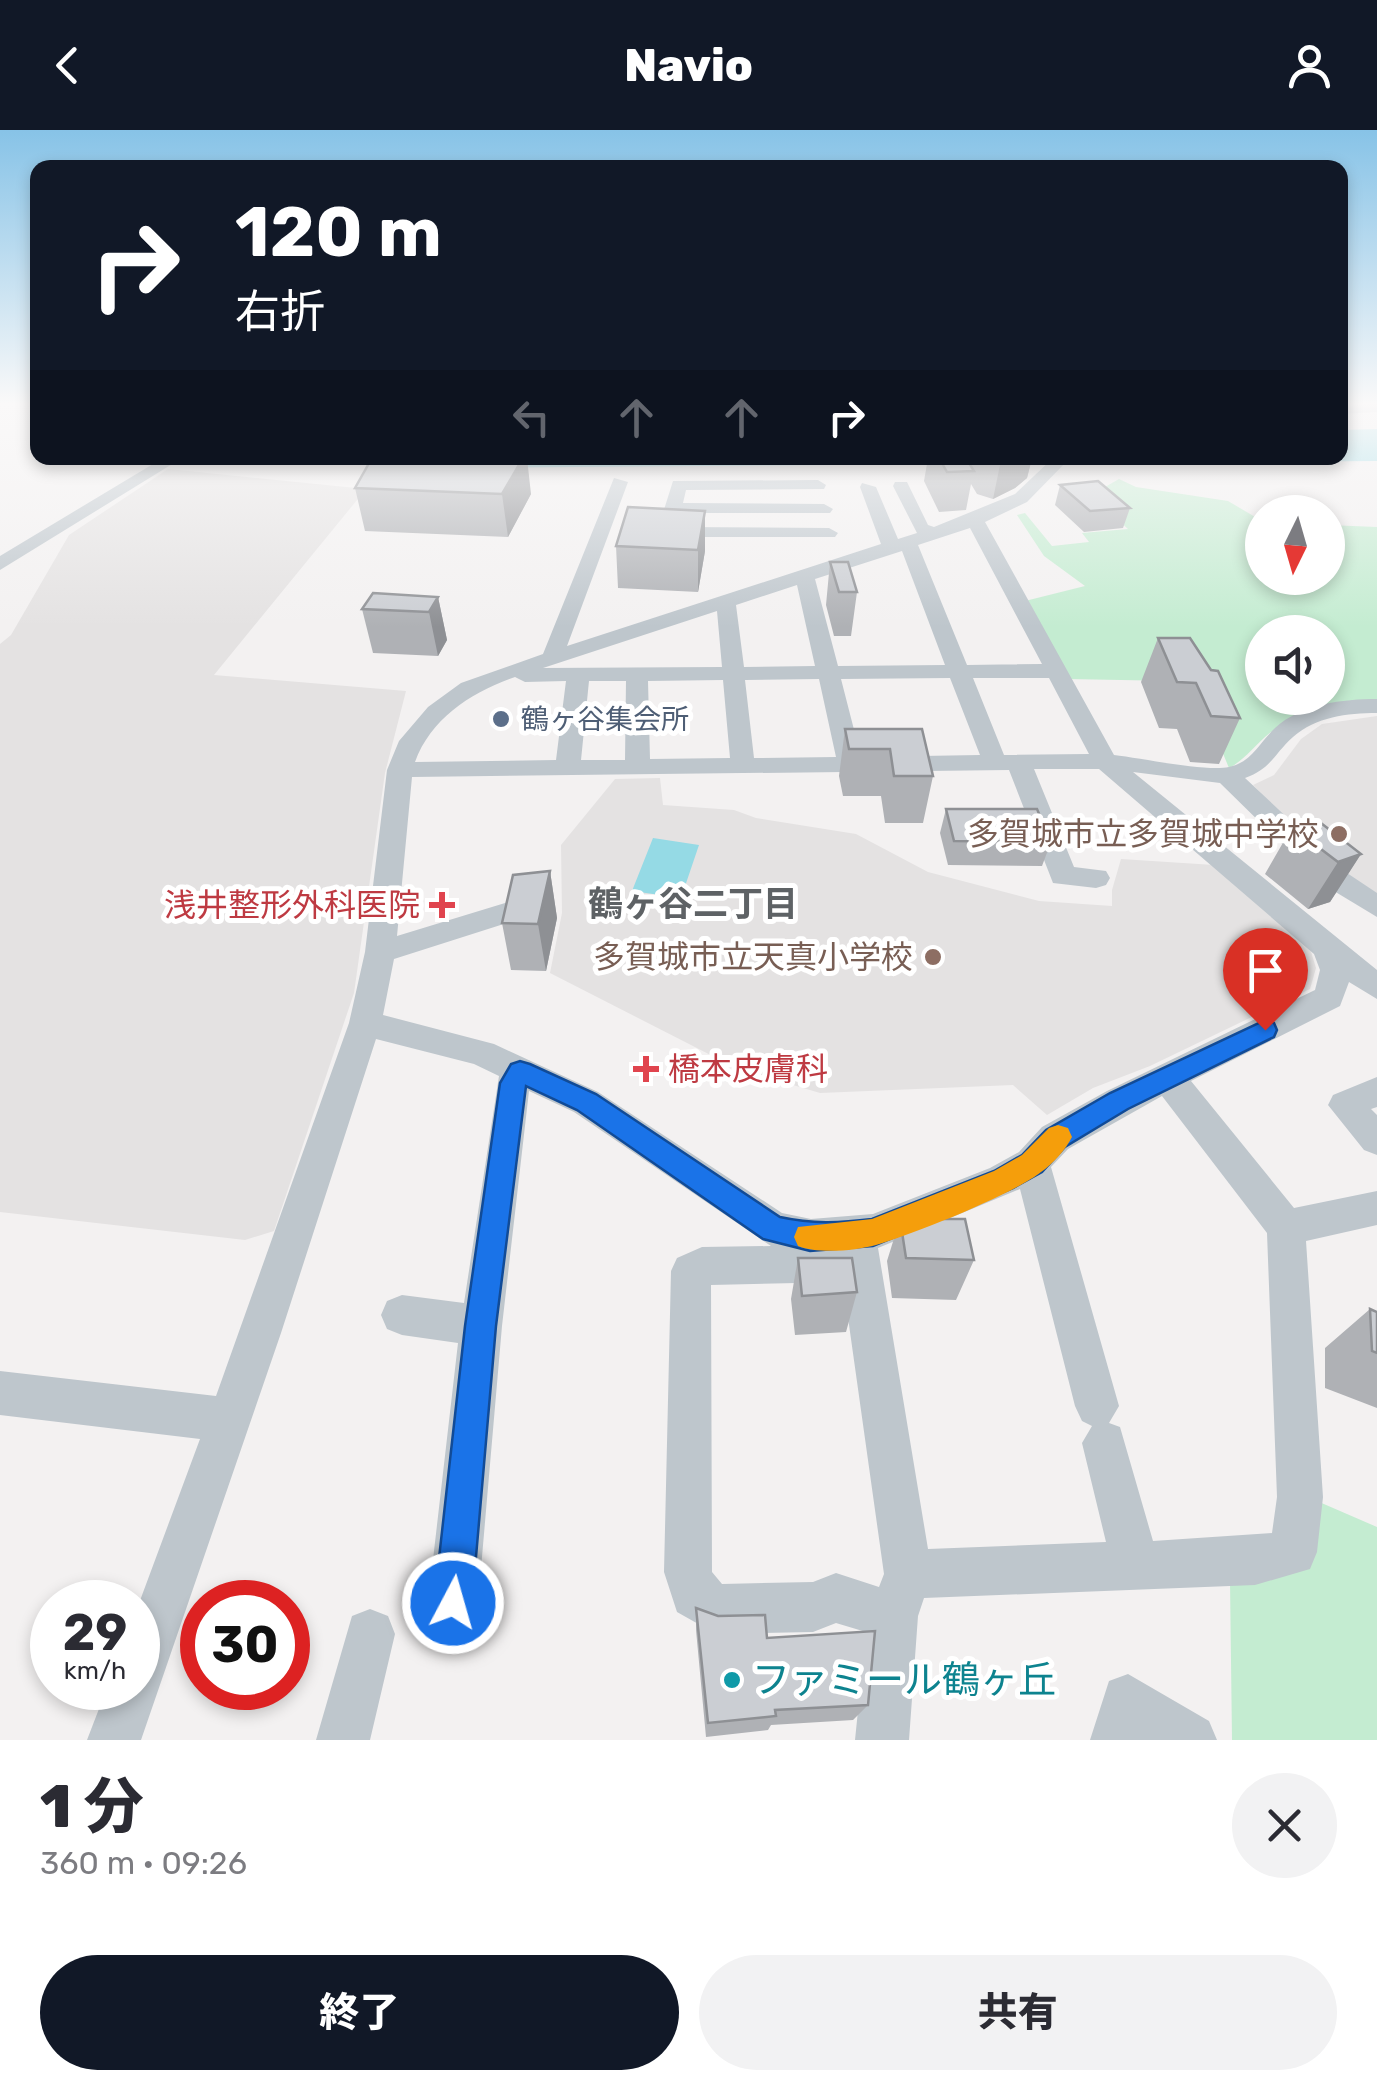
<!DOCTYPE html>
<html lang="ja">
<head>
<meta charset="utf-8">
<style>
	:root { --surface:#fff; --page:#f2f2f3; --text:#2b2b33; --muted:#7c7c81; --accent:#111827 }
	body { margin:0; font-family:Rubik,"Noto Sans JP",sans-serif; background:var(--page); color:var(--text); height:100vh; display:flex; flex-direction:column; font-size:38px; white-space:nowrap }
	* { box-sizing:border-box; margin:0 }
	p { font-size:32px; color:var(--muted) }
	.icon { flex:none; width:55px; height:55px; fill:none; stroke:currentColor; stroke-width:2; stroke-linecap:round; stroke-linejoin:round }
	.map { position:relative; height:1610px; overflow:hidden }
	.panel { display:flex; flex-direction:column; background:var(--surface); flex:1 }
	.panel>* { flex:none }
	.guide { position:absolute; left:30px; top:30px; width:1318px; height:305px; border-radius:20px; box-shadow:0 5px 15px #0003; background:#111827; color:#fff; overflow:hidden }
	.needle { width:65px; rotate:185deg }
	.fabs { position:absolute; left:1245px; top:365px; display:grid; gap:20px }
	.fabs a { display:grid; place-items:center; width:100px; height:100px; border-radius:50%; background:var(--surface); box-shadow:0 5px 15px #0003; font-size:50px }
	.speed { position:absolute; left:30px; top:1450px; display:flex; gap:20px; font-size:50px; font-weight:700; text-align:center }
	.speed>* { display:grid; place-content:center; width:130px; height:130px; border-radius:50%; background:var(--surface); box-shadow:0 5px 15px #0003; line-height:1 }
	.speed small { font-size:25px; font-weight:400 }
	.speed .limit { border:15px solid #d22; background:#fff; color:#111 }
	.pin { position:absolute; display:grid; place-items:center; width:85px; height:85px; color:#fff; margin:-102px -42px; border-radius:50% 50% 50% 0; rotate:-45deg; box-shadow:0 0 10px #0007 }
	.pin .icon { rotate:45deg }
	.me { position:absolute; width:110px; margin:-55px; rotate:6deg; stroke-linejoin:round; filter:drop-shadow(0 0 8px #0008) }
	.turn { display:flex; align-items:center; gap:35px; height:210px; padding:0 40px; font-size:45px }
	.turn .icon { width:130px; height:130px; stroke-width:2.5 }
	.turn b { display:block; font-size:70px; line-height:85px }
	.lanes { display:flex; align-items:center; height:95px; padding:0 40px; background:#0003; justify-content:center; gap:50px; direction:ltr }
	.lanes .off { opacity:.35 }
	.round { display:grid; place-items:center; flex:none; width:105px; height:105px; border-radius:52px; background:var(--page) }
	.summary { display:flex; align-items:center; justify-content:space-between; height:170px; padding:0 40px }
	h1 { font-size:60px; font-weight:800; line-height:75px }
	.cta { display:flex; gap:20px; margin-top:auto; padding:20px 40px }
	.cta a { flex:1; height:115px; border-radius:60px; background:var(--accent); color:#fff; font-size:40px; font-weight:800; line-height:115px; text-align:center }
	.cta a+a { background:var(--page); color:var(--text) }
	header { display:flex; justify-content:space-between; align-items:center; height:130px; padding:0 40px; background:var(--accent); color:#fff; font-size:45px; font-weight:800 }
	.map>svg:first-child { display:block }
	.education { fill:#e4e2e2 }
	.green { fill:#c4ecd1; fill-rule:evenodd }
	.water { fill:#95dae5 }
	.lines { fill:none; stroke-linecap:round; stroke-linejoin:round }
	.minor { fill:#bec6cc; fill-rule:evenodd }
	.wall { fill:#afb1b5 }
	.shaded-wall { fill:#8e9094 }
	.building { fill:#cbced3; stroke:#8e9094; stroke-width:2.5 }
	.route { fill:#1a73e8; stroke:#114b97; stroke-width:2.5 }
	.slow { fill:#f59e0b }
	.service-dot { fill:#5c6f8a; stroke:#fff; stroke-width:4 }
	.education-dot { fill:#8d6e63; stroke:#fff; stroke-width:4 }
	.health-dot { fill:#e0444e; stroke:#fff; stroke-width:4 }
	.culture-dot { fill:#0f9aa8; stroke:#fff; stroke-width:4 }
	.labels { text-anchor:middle; stroke-width:10; stroke-linejoin:round; paint-order:stroke }
	.far-service-label { font-size:28px; fill:#4e5e75; stroke:#fff; text-anchor:start }
	.education-label { font-size:32px; fill:#785e54; stroke:#fff; text-anchor:end }
	.health-label { font-size:32px; fill:#be3a42; stroke:#fff; text-anchor:end }
	.neighbourhood-label { font-size:35px; font-weight:bold; fill:#5e6265; stroke:#fff }
	.near-culture-label { font-size:38px; fill:#0d838f; stroke:#fff; text-anchor:start }
</style>
</head>
<body>
<header><svg class="icon" aria-label="back" viewBox="0 0 24 24"><path d="M15 5l-7 7 7 7"/></svg>Navio<svg class="icon" aria-label="person" viewBox="0 0 24 24"><circle cx="12" cy="8" r="4"/><path d="M4 21q1-7 8-7t8 7"/></svg></header>
<div class="map">
<svg width="1377" height="1610" viewBox="0 0 1377 1610">
	<rect width="100%" height="100%" fill="#f3f1f1"/>
	<path class="education" d="M 168,339 L 366,359 L 214,545 L 406,561 L 385,643 L 354,863 L 274,1101 L 245,1110 L 0,1082 L 0,514 L 11,505 L 69,405 Z
		M 1377,586 L 1377,772 L 1350,754 L 1253,655 L 1274,645 L 1301,609 L 1322,594 Z
		M 660,648 L 663,675 L 734,680 L 756,688 L 856,704 L 928,742 L 1039,771 L 1112,776 L 1112,760 L 1121,729 L 1214,735 L 1309,815 L 1316,838 L 1310,859 L 1150,936 L 1093,958 L 1047,985 L 1013,955 L 820,963 L 736,938 L 550,843 L 562,783 L 561,715 L 615,649 Z"/>
	<path class="green" d="M 1119,349 L 1136,357 L 1228,371 L 1262,391 L 1262,448 L 1328,448 L 1328,395 L 1377,397 L 1377,572 C 1333,570 1299,578 1265,607 C 1253,618 1244,630 1229,638 L 1212,597 L 1175,551 L 1067,549 L 1025,471 L 1085,456 L 1044,426 L 1017,385 L 1025,383 L 1052,416 L 1089,412 L 1082,403 L 1128,399 L 1091,365 ZM 1262,502 L 1328,502 L 1328,568 L 1262,568 Z
		M 1310,1368 L 1377,1397 L 1377,1610 L 1232,1610 L 1230,1451 Z"/>
	<path class="water" d="M 1377,299 L 1377,331 L 439,338 L 321,328 L 1340,328 L 1340,300 Z
		M 653,708 L 699,715 L 681,768 L 632,761 Z"/>
	<g class="lines">
		<path class="minor" d="M 1377,274 L 1377,282 L 1340,284 L 1340,276 Z
			M 163,328 L 182,328 L 0,440 L 0,426 Z
			M 1053,328 L 1070,328 L 1027,372 L 985,392 L 1114,625 C 1141,628 1206,642 1229,637 C 1252,632 1259,613 1275,598 C 1301,574 1343,569 1377,569 L 1377,583 C 1347,583 1316,587 1293,607 C 1273,625 1272,638 1245,648 L 1344,741 L 1377,763 L 1377,787 L 1324,755 L 1220,653 L 1133,642 L 1377,840 L 1377,869 L 1349,852 L 1340,876 L 1191,951 L 1294,1078 L 1377,1061 L 1377,1095 L 1306,1111 L 1323,1367 L 1317,1422 L 1310,1439 L 1255,1455 L 924,1468 L 918,1486 L 909,1610 L 855,1610 L 866,1502 L 836,1493 L 813,1502 L 716,1504 L 677,1482 L 664,1442 L 671,1141 L 677,1128 L 702,1117 L 771,1116 L 574,982 L 529,961 L 502,1196 L 478,1473 L 471,1491 L 453,1498 L 435,1491 L 428,1473 L 458,1213 L 402,1205 L 387,1199 L 381,1185 L 387,1171 L 402,1165 L 464,1173 L 499,946 L 474,934 L 376,909 L 281,1203 L 141,1610 L 87,1610 L 107,1558 L 138,1558 L 138,1476 L 200,1309 L 0,1285 L 0,1241 L 216,1266 L 349,893 L 365,822 L 387,640 L 399,611 L 428,577 L 461,553 L 543,524 L 614,348 L 628,352 L 567,516 L 881,414 L 860,357 L 862,353 L 876,357 L 898,409 L 917,403 L 893,356 L 895,352 L 907,352 L 928,395 L 934,397 L 1015,364 ZM 970,398 L 1042,534 L 967,535 L 918,415 ZM 902,421 L 945,535 L 838,536 L 815,449 ZM 797,455 L 815,536 L 744,537 L 736,475 ZM 717,481 L 722,537 L 543,538 ZM 515,547 L 525,552 L 566,551 L 556,630 L 415,632 C 431,588 472,562 515,547 ZM 950,548 L 980,625 L 861,627 L 841,549 ZM 973,548 L 1049,548 L 1089,624 L 1004,625 ZM 819,549 L 836,627 L 754,628 L 745,550 ZM 723,550 L 730,628 L 650,629 L 648,551 ZM 589,551 L 626,551 L 625,630 L 581,630 ZM 1034,639 L 1099,639 L 1314,824 L 1320,840 L 1315,860 L 1107,961 L 1042,997 L 1019,1022 L 990,1038 L 873,1084 L 811,1089 L 782,1083 L 598,962 L 494,914 L 383,885 L 394,829 L 541,782 L 546,775 L 541,768 L 531,765 L 397,806 L 412,647 L 1009,640 L 1053,753 L 1096,758 L 1106,755 L 1110,748 L 1106,741 L 1074,737 ZM 1162,966 L 1267,1103 L 1277,1367 L 1272,1403 L 1153,1411 L 1120,1297 L 1109,1293 L 1119,1276 L 1051,1037 L 1068,1019 ZM 1020,1059 L 1075,1276 L 1082,1291 L 1092,1296 L 1082,1313 L 1106,1412 L 928,1419 L 878,1118 ZM 843,1152 L 884,1444 L 879,1457 L 836,1443 L 813,1452 L 722,1454 L 712,1442 L 711,1155 Z
			M 818,350 L 826,355 L 824,359 L 686,360 L 683,373 L 824,374 L 833,379 L 830,383 L 680,383 L 677,397 L 829,398 L 838,403 L 835,407 L 666,407 L 657,402 L 673,351 Z
			M 1377,947 L 1377,977 L 1371,979 L 1377,985 L 1377,1025 L 1364,1020 L 1328,975 L 1333,965 Z
			M 370,1479 L 388,1486 L 395,1504 L 370,1610 L 316,1610 L 352,1486 Z
			M 1128,1544 L 1209,1591 L 1217,1610 L 1090,1610 L 1109,1551 Z"/>
	</g>
	<path class="wall" d="M 928,328 L 967,328 L 971,335 L 972,328 L 1032,328 L 1027,348 L 1015,358 L 993,369 L 977,364 L 971,354 L 966,380 L 939,382 L 924,351 Z
		M 1060,355 L 1130,378 L 1123,398 L 1084,402 L 1055,375 Z
		M 355,358 L 531,364 L 508,407 L 365,401 Z
		M 628,377 L 705,421 L 698,462 L 618,458 L 616,416 Z
		M 830,432 L 857,462 L 851,506 L 834,506 L 826,475 Z
		M 438,467 L 447,510 L 438,526 L 373,523 L 362,479 Z
		M 1158,508 L 1240,588 L 1219,634 L 1190,632 L 1177,599 L 1159,598 L 1141,552 Z
		M 845,599 L 922,599 L 933,646 L 923,693 L 885,693 L 881,666 L 843,666 L 839,646 Z
		M 946,679 L 1051,712 L 1042,736 L 948,735 L 940,703 Z
		M 1292,697 L 1361,724 L 1330,772 L 1308,779 L 1265,744 Z
		M 550,741 L 557,788 L 546,841 L 511,840 L 502,793 Z
		M 900,1089 L 974,1130 L 956,1170 L 892,1168 L 887,1131 Z
		M 798,1128 L 857,1162 L 846,1202 L 795,1205 L 791,1169 Z
		M 1370,1179 L 1377,1182 L 1377,1278 L 1325,1258 L 1325,1218 Z
		M 696,1478 L 718,1486 L 767,1508 L 868,1575 L 853,1590 L 771,1595 L 768,1600 L 706,1607 L 696,1500 Z"/>
	<path class="shaded-wall" d="M 523,328 L 527,328 L 531,364 L 508,407 L 502,364 Z
		M 1007,328 L 1032,328 L 1027,348 L 1015,358 L 993,369 L 1001,330 Z
		M 705,381 L 705,421 L 698,462 L 698,420 Z
		M 438,467 L 447,510 L 438,526 L 429,482 Z
		M 1361,724 L 1330,772 L 1308,779 L 1338,732 Z
		M 550,741 L 557,788 L 546,841 L 538,794 Z"/>
	<path class="building" d="M 372,328 L 523,328 L 502,364 L 355,358 Z
		M 939,328 L 966,328 L 974,341 L 947,342 Z
		M 1098,351 L 1130,378 L 1090,381 L 1060,355 Z
		M 628,377 L 705,381 L 698,420 L 616,416 Z
		M 830,432 L 848,432 L 857,462 L 839,462 Z
		M 373,463 L 438,467 L 429,482 L 362,479 Z
		M 1158,508 L 1190,508 L 1211,540 L 1218,541 L 1240,588 L 1211,586 L 1196,553 L 1177,552 Z
		M 845,599 L 922,599 L 933,646 L 894,646 L 890,619 L 849,619 Z
		M 946,679 L 1037,679 L 1051,712 L 954,711 Z
		M 1317,690 L 1361,724 L 1338,732 L 1292,697 Z
		M 550,741 L 538,794 L 502,793 L 513,745 Z
		M 900,1089 L 965,1089 L 974,1130 L 906,1128 Z
		M 798,1128 L 852,1128 L 857,1162 L 802,1166 Z
		M 1370,1179 L 1377,1182 L 1377,1223 L 1372,1221 Z
		M 696,1478 L 718,1486 L 765,1485 L 767,1508 L 875,1501 L 868,1575 L 775,1580 L 776,1586 L 708,1593 Z"/>
	<linearGradient id="sky" x2="0" y2="1"><stop stop-color="#87c3e7"/><stop offset="0.55" stop-color="#faf9f9"/><stop offset="1" stop-color="#faf9f9" stop-opacity="0"/></linearGradient>
	<rect width="1377" height="497" fill="url(#sky)"/>
	<path class="route" d="M 1265,890 L 1274,893 L 1277,900 L 1274,907 L 1128,979 L 1065,1017 L 1042,1042 L 1013,1058 L 873,1116 L 810,1121 L 763,1109 L 577,980 L 526,956 L 496,1196 L 472,1473 L 466,1486 L 453,1492 L 439,1486 L 434,1473 L 465,1196 L 500,953 L 511,934 L 520,931 L 530,934 L 596,964 L 780,1087 C 812,1094 840,1093 872,1089 L 994,1041 L 1022,1025 L 1046,1000 L 1110,963 Z"/>
	<path class="slow" d="M 1058,995 L 1068,998 L 1072,1007 C 1066,1019 1053,1034 1041,1042 C 1014,1064 911,1105 876,1115 C 855,1121 817,1124 798,1116 L 794,1107 L 798,1097 L 872,1089 L 994,1041 L 1022,1025 L 1049,998 Z"/>
	<circle class="service-dot" cx="501" cy="589" r="10"/>
	<g class="education-dot">
		<circle cx="1339" cy="704" r="10"/>
		<circle cx="933" cy="827" r="10"/>
	</g>
	<g class="health-dot">
		<path d="M437 760h10v10h10v10h-10v10h-10v-10h-10v-10h10z"/>
		<path d="M641 924h10v10h10v10h-10v10h-10v-10h-10v-10h10z"/>
	</g>
	<circle class="culture-dot" cx="732" cy="1550" r="10"/>
	<g class="labels">
		<g class="far-service-label">
			<text x="521" y="599">鶴ヶ谷集会所</text>
		</g>
		<g class="education-label">
			<text x="1319" y="715">多賀城市立多賀城中学校</text>
			<text x="913" y="838">多賀城市立天真小学校</text>
		</g>
		<g class="health-label">
			<text x="420" y="786">浅井整形外科医院</text>
			<text x="668" y="950" text-anchor="start">橋本皮膚科</text>
		</g>
		<g class="neighbourhood-label">
			<text x="693" y="786">鶴ヶ谷二丁目</text>
		</g>
		<g class="near-culture-label">
			<text x="752" y="1563">ファミール鶴ヶ丘</text>
		</g>
	</g>
</svg>
<div class="fabs">
<a><svg class="needle" viewBox="-14 -14 28 28"><path d="M0-13l5 13h-10z" fill="#e53935"/><path d="M0 13l5-13h-10z" fill="#7c7c81"/></svg></a>
<a><svg class="icon" aria-label="sound" viewBox="0 0 24 24"><path d="M4 9h4l5-4v14l-5-4H4zM17 9q2 3 0 6"/></svg></a>
</div>
<div class="speed"><div>29<small>km/h</small></div><div class="limit">30</div></div>
<div class="pin" style="left:1265px;top:900px;background:#d93025"><svg class="icon" aria-label="arrive" viewBox="0 0 24 24"><path d="M6 21V4h12l-3 4 3 4H6"/></svg></div>
<svg class="me" style="left:453px;top:1473px" viewBox="-20 -20 40 40"><circle r="17" fill="#1a73e8" stroke="#fff" stroke-width="3"/><path d="M0-11L8 9 0 5-8 9z" fill="#fff"/></svg>
<div class="guide">
<div class="turn"><svg class="icon" aria-label="right" viewBox="0 0 24 24"><path d="M7 20v-9h11M14 6l5 5-5 5"/></svg><div><b>120 m</b>右折</div></div>
<div class="lanes"><svg class="icon off" aria-label="left" viewBox="0 0 24 24"><path d="M17 20v-9H6M10 6l-5 5 5 5"/></svg><svg class="icon off" aria-label="ahead" viewBox="0 0 24 24"><path d="M12 20V5M6 11l6-6 6 6"/></svg><svg class="icon off" aria-label="ahead" viewBox="0 0 24 24"><path d="M12 20V5M6 11l6-6 6 6"/></svg><svg class="icon" aria-label="right" viewBox="0 0 24 24"><path d="M7 20v-9h11M14 6l5 5-5 5"/></svg></div>
</div>
</div>
<section class="panel">
<div class="summary"><div><h1>1 分</h1><p>360 m · 09:26</p></div><a class="round"><svg class="icon" aria-label="close" viewBox="0 0 24 24"><path d="M6 6l12 12M18 6L6 18"/></svg></a></div>
<div class="cta"><a>終了</a><a>共有</a></div>
</section>
</body>
</html>
